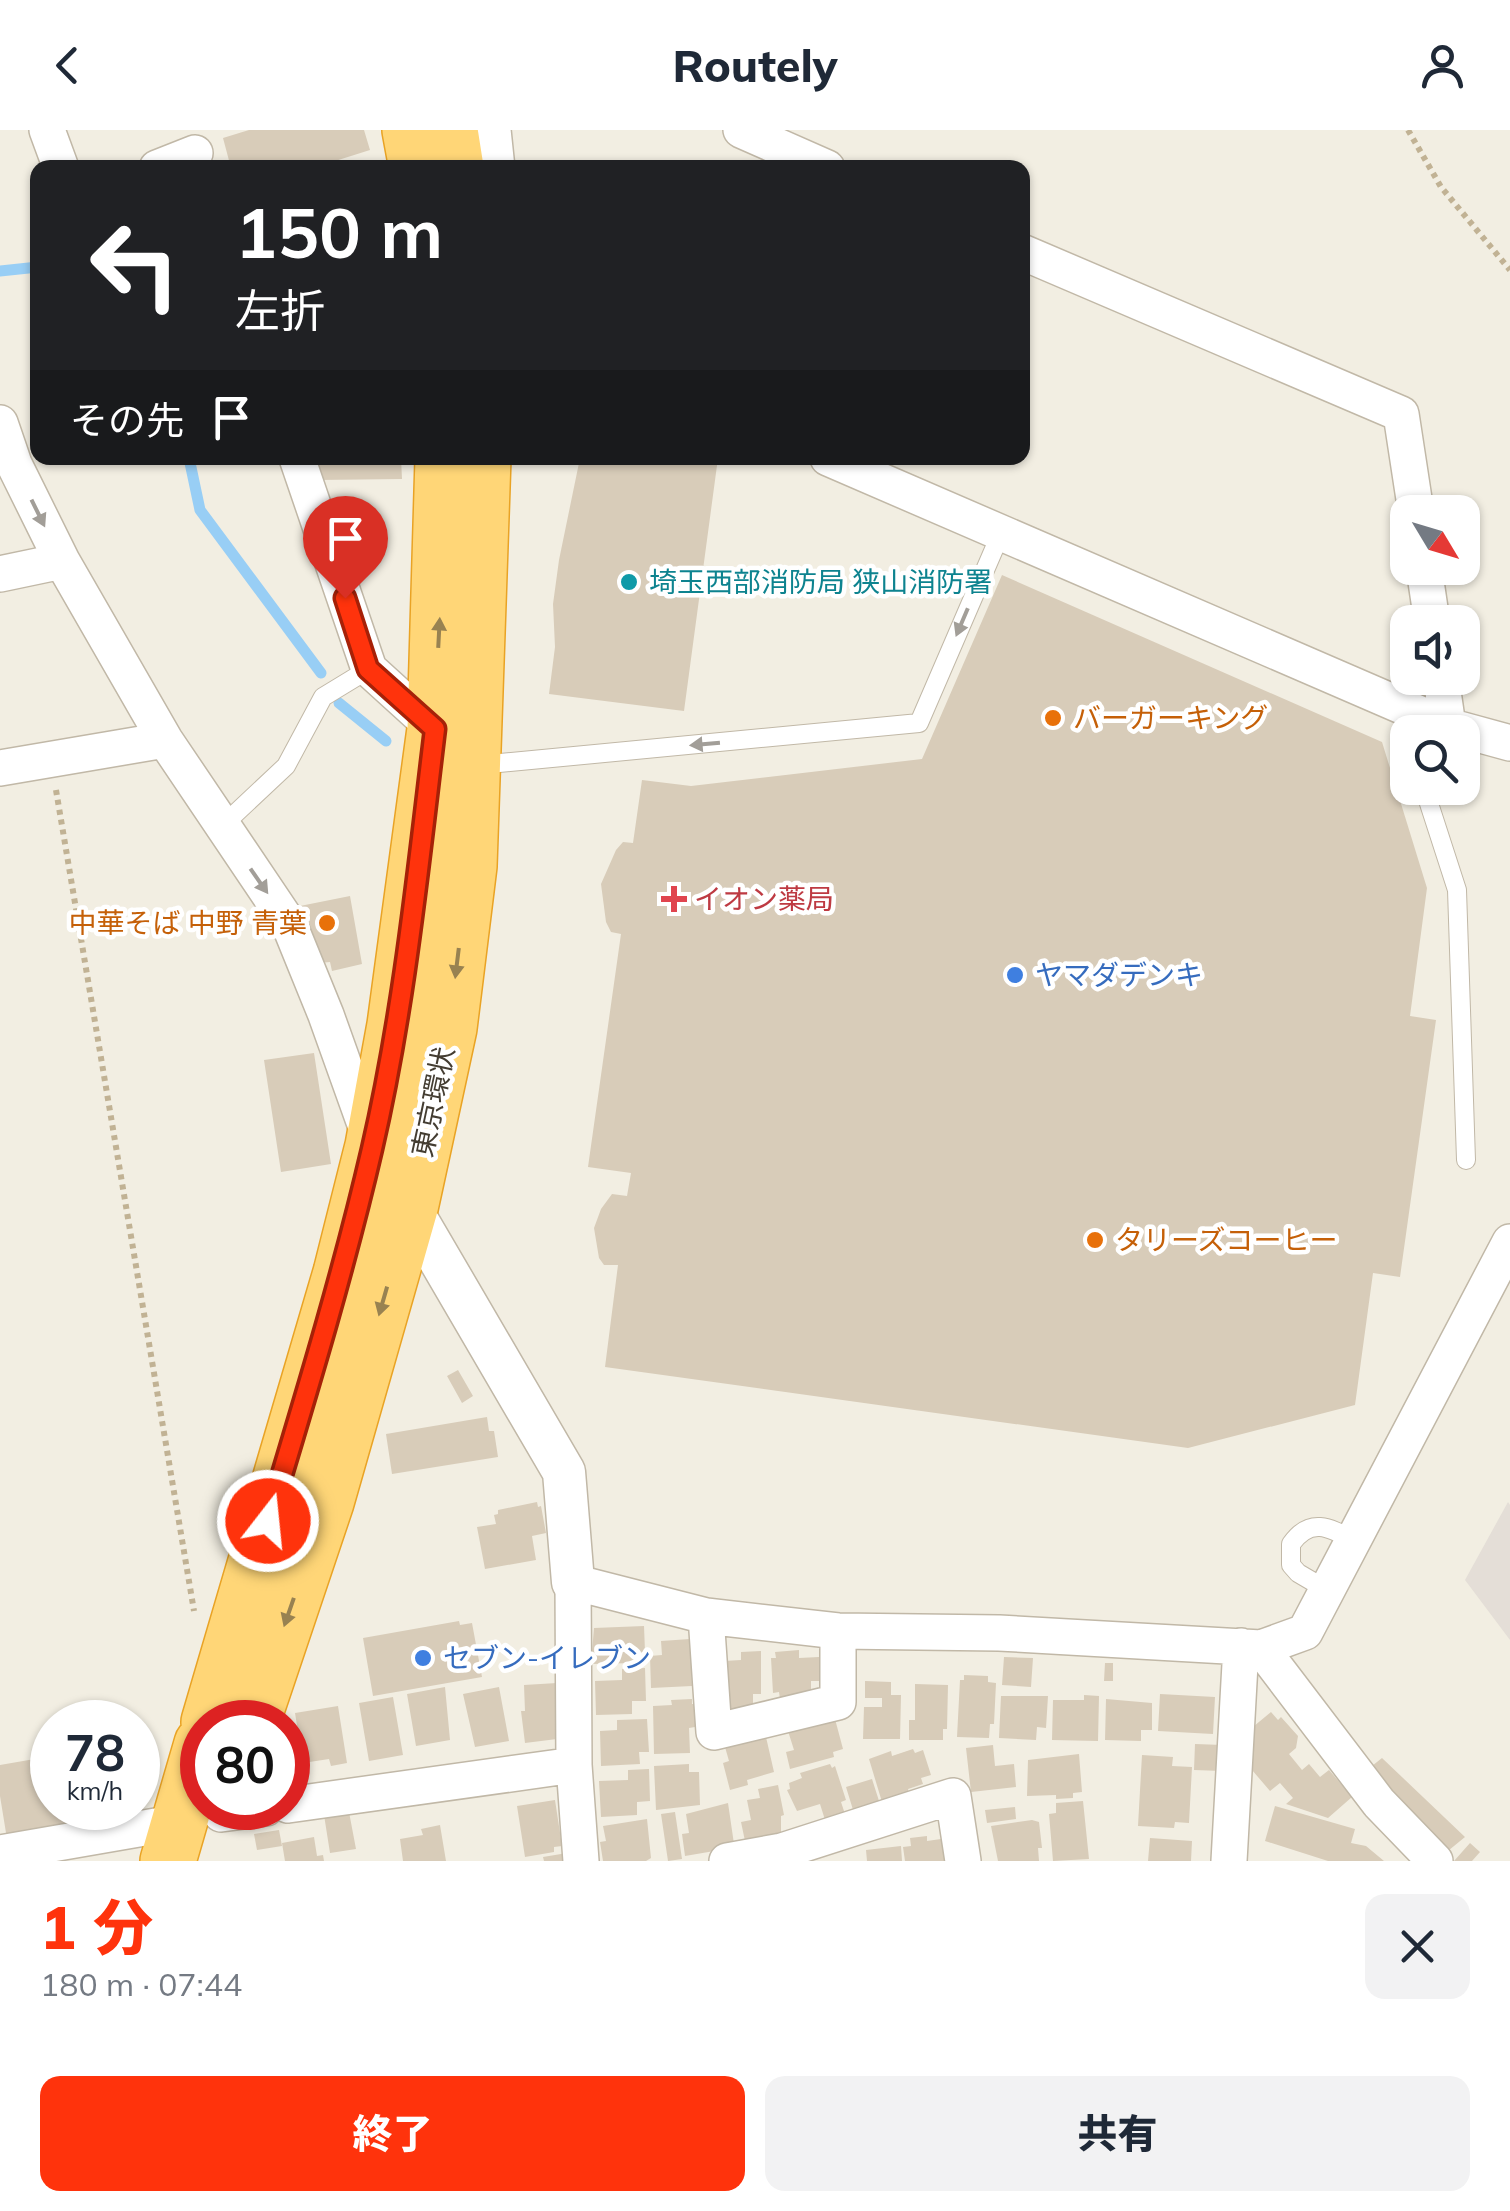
<!DOCTYPE html>
<html lang="ja">
<head>
<meta charset="utf-8">
<style>
	:root { --surface:#fff; --page:#f2f2f3; --text:#1f2937; --muted:#747a83; --accent:#ff330c }
	body { margin:0; font-family:Mulish,"Noto Sans JP",sans-serif; background:var(--page); color:var(--text); height:100vh; display:flex; flex-direction:column; font-size:38px; white-space:nowrap }
	* { box-sizing:border-box; margin:0 }
	p { font-size:32px; color:var(--muted) }
	.icon { flex:none; width:55px; height:55px; fill:none; stroke:currentColor; stroke-width:2; stroke-linecap:round; stroke-linejoin:round }
	.map { position:relative; height:1731px; overflow:hidden }
	.drawer { display:flex; flex-direction:column; background:var(--surface); flex:1 }
	.drawer>* { flex:none }
	.guide { position:absolute; left:30px; top:30px; width:1000px; height:305px; border-radius:20px; box-shadow:0 2px 8px #0004; background:#202124; color:#fff; overflow:hidden }
	.needle { width:65px; rotate:128deg }
	.tools { position:absolute; left:1390px; top:365px; display:grid; gap:20px }
	.tools a { display:grid; place-items:center; width:90px; height:90px; border-radius:20px; background:var(--surface); box-shadow:0 2px 8px #0004; font-size:50px }
	.speed { position:absolute; left:30px; top:1570px; display:flex; gap:20px; font-size:50px; font-weight:700; text-align:center }
	.speed>* { display:grid; place-content:center; width:130px; height:130px; border-radius:50%; background:var(--surface); box-shadow:0 2px 8px #0004; line-height:1 }
	.speed small { font-size:25px; font-weight:400 }
	.speed .limit { border:15px solid #d22; background:#fff; color:#111 }
	.pin { position:absolute; display:grid; place-items:center; width:85px; height:85px; color:#fff; margin:-102px -42px; border-radius:50% 50% 50% 0; rotate:-45deg; box-shadow:0 0 10px #0007 }
	.pin .icon { rotate:45deg }
	.me { position:absolute; width:110px; margin:-55px; rotate:16deg; stroke-linejoin:round; filter:drop-shadow(0 0 8px #0008) }
	.turn { display:flex; align-items:center; gap:35px; height:210px; padding:0 40px; font-size:45px }
	.turn .icon { width:130px; height:130px; stroke-width:2.5 }
	.turn b { display:block; font-size:70px; line-height:85px }
	.then { display:flex; align-items:center; height:95px; padding:0 40px; background:#0003; gap:20px; font-size:38px }
	.round { display:grid; place-items:center; flex:none; width:105px; height:105px; border-radius:20px; background:var(--page) }
	.overview { display:flex; align-items:center; justify-content:space-between; height:170px; padding:0 40px }
	h1 { font-size:60px; font-weight:800; line-height:75px; color:var(--accent) }
	.primary-button { display:flex; gap:20px; margin-top:auto; padding:20px 40px }
	.primary-button a { flex:1; height:115px; border-radius:20px; background:var(--accent); color:#fff; font-size:40px; font-weight:800; line-height:115px; text-align:center }
	.primary-button a+a { background:var(--page); color:var(--text) }
	header { display:flex; justify-content:space-between; align-items:center; height:130px; padding:0 40px; background:var(--surface); font-size:45px; font-weight:800 }
	.map>svg:first-child { display:block }
	.industrial { fill:#e4ded7 }
	.lines { fill:none; stroke-linecap:round; stroke-linejoin:round }
	.stream { stroke:#98cef5; stroke-width:11 }
	.building { fill:#d8ccb9 }
	.service-casing { stroke:#c1b8a7; stroke-width:20 }
	.minor-casing { stroke:#c1b8a7; stroke-width:38 }
	.tertiary-casing { stroke:#c1b8a7; stroke-width:45 }
	.trunk-casing { stroke:#e9a325; stroke-width:58 }
	.path { stroke:#c1b294; stroke-width:6; stroke-dasharray:5 5; stroke-linecap:butt }
	.service { stroke:#fff; stroke-width:18 }
	.minor { stroke:#fff; stroke-width:35 }
	.tertiary { stroke:#fff; stroke-width:42 }
	.trunk { stroke:#ffd677; stroke-width:55 }
	.oneway { fill:#a29e98 }
	.oneway2 { fill:#988251 }
	.route-casing { stroke:#a62108; stroke-width:25 }
	.route { stroke:#ff330c; stroke-width:18 }
	.culture-dot { fill:#0f9aa8; stroke:#fff; stroke-width:4 }
	.food-dot { fill:#e8710a; stroke:#fff; stroke-width:4 }
	.health-dot { fill:#e0444e; stroke:#fff; stroke-width:4 }
	.shop-dot { fill:#3f7fe0; stroke:#fff; stroke-width:4 }
	.labels { text-anchor:middle; stroke-width:9; stroke-linejoin:round; paint-order:stroke }
	.culture-label { font-size:28px; fill:#0d838f; stroke:#fff; text-anchor:start }
	.food-label { font-size:28px; fill:#c56008; stroke:#fff; text-anchor:start }
	.health-label { font-size:28px; fill:#be3a42; stroke:#fff; text-anchor:start }
	.shop-label { font-size:28px; fill:#366cbe; stroke:#fff; text-anchor:start }
	.street-label { font-size:28px; fill:#443d32; stroke:#fff }
</style>
</head>
<body>
<header><svg class="icon" aria-label="back" viewBox="0 0 24 24"><path d="M15 5l-7 7 7 7"/></svg>Routely<svg class="icon" aria-label="person" viewBox="0 0 24 24"><circle cx="12" cy="8" r="4"/><path d="M4 21q1-7 8-7t8 7"/></svg></header>
<div class="map">
<svg width="1510" height="1731" viewBox="0 0 1510 1731">
	<rect width="100%" height="100%" fill="#f2eee2"/>
	<path class="industrial" d="M 1508,1372 L 1510,1375 L 1510,1510 L 1465,1450 Z"/>
	<g class="lines">
		<path class="stream" d="M 0,141 L 38,137
			M 189,328 L 200,380 L 321,543
			M 339,573 L 386,611"/>
	</g>
	<path class="building" d="M 249,0 L 364,0 L 370,20 L 313,38 L 231,38 L 223,8 Z
		M 316,328 L 401,328 L 402,349 L 317,350 Z
		M 580,328 L 718,328 L 684,581 L 549,564 L 555,517 L 553,474 L 559,430 Z
		M 1002,445 L 1382,612 L 1427,758 L 1410,886 L 1436,890 L 1400,1147 L 1373,1143 L 1355,1275 L 1188,1318 L 605,1237 L 618,1135 L 604,1135 L 599,1128 L 594,1098 L 601,1079 L 612,1064 L 627,1066 L 631,1043 L 588,1037 L 621,804 L 611,802 L 606,792 L 601,754 L 616,720 L 623,712 L 633,713 L 642,650 L 691,656 L 922,629 Z
		M 350,766 L 362,834 L 332,841 L 330,832 L 320,833 L 290,778 Z
		M 314,923 L 331,1034 L 281,1042 L 264,930 Z
		M 458,1240 L 473,1266 L 462,1273 L 447,1246 Z
		M 487,1287 L 489,1301 L 494,1301 L 498,1327 L 392,1344 L 386,1304 Z
		M 537,1372 L 538,1377 L 541,1376 L 546,1403 L 532,1406 L 536,1430 L 485,1439 L 477,1397 L 496,1394 L 494,1385 L 498,1384 L 498,1380 Z
		M 459,1491 L 460,1495 L 472,1493 L 482,1547 L 373,1566 L 363,1508 Z
		M 644,1496 L 645,1522 L 635,1523 L 635,1533 L 591,1534 L 594,1498 Z
		M 690,1509 L 692,1556 L 651,1558 L 650,1526 L 662,1525 L 661,1511 Z
		M 799,1520 L 799,1528 L 819,1527 L 820,1551 L 811,1551 L 811,1562 L 780,1569 L 779,1562 L 773,1563 L 771,1528 L 776,1528 L 775,1522 Z
		M 761,1521 L 761,1564 L 753,1564 L 753,1580 L 730,1580 L 730,1576 L 726,1576 L 724,1531 L 741,1530 L 741,1522 Z
		M 1004,1527 L 1033,1528 L 1031,1557 L 1002,1555 Z
		M 1105,1533 L 1113,1533 L 1113,1551 L 1104,1551 Z
		M 645,1538 L 646,1571 L 632,1571 L 632,1584 L 596,1585 L 595,1551 L 622,1550 L 622,1539 Z
		M 964,1545 L 988,1546 L 988,1552 L 996,1553 L 994,1594 L 990,1594 L 989,1608 L 957,1607 L 960,1550 L 964,1550 Z
		M 865,1551 L 891,1552 L 891,1565 L 901,1565 L 900,1609 L 863,1609 L 864,1577 L 882,1577 L 882,1568 L 865,1568 Z
		M 557,1553 L 557,1609 L 525,1613 L 521,1581 L 525,1581 L 524,1555 Z
		M 915,1554 L 948,1555 L 947,1599 L 943,1599 L 943,1610 L 909,1610 L 909,1590 L 915,1590 Z
		M 445,1557 L 450,1610 L 416,1616 L 407,1564 Z
		M 499,1557 L 509,1611 L 475,1617 L 463,1564 Z
		M 1160,1564 L 1215,1567 L 1213,1604 L 1158,1601 Z
		M 1084,1565 L 1099,1566 L 1098,1611 L 1052,1610 L 1053,1570 L 1084,1570 Z
		M 1001,1566 L 1048,1566 L 1046,1598 L 1037,1597 L 1036,1610 L 999,1608 Z
		M 393,1567 L 403,1625 L 369,1631 L 359,1573 Z
		M 692,1569 L 692,1574 L 695,1574 L 695,1597 L 689,1598 L 690,1623 L 654,1624 L 653,1576 L 672,1575 L 671,1570 Z
		M 1106,1569 L 1152,1573 L 1152,1600 L 1141,1600 L 1141,1611 L 1105,1610 Z
		M 338,1576 L 347,1633 L 331,1636 L 329,1629 L 303,1633 L 295,1583 Z
		M 1271,1582 L 1278,1590 L 1281,1587 L 1298,1606 L 1296,1618 L 1289,1624 L 1302,1640 L 1309,1634 L 1320,1647 L 1329,1640 L 1352,1667 L 1328,1688 L 1286,1674 L 1293,1668 L 1280,1653 L 1270,1661 L 1240,1626 L 1242,1606 Z
		M 647,1589 L 649,1622 L 639,1622 L 640,1634 L 601,1636 L 600,1601 L 617,1600 L 617,1590 Z
		M 835,1589 L 843,1619 L 833,1622 L 834,1627 L 790,1639 L 786,1622 L 794,1620 L 788,1601 Z
		M 766,1607 L 774,1642 L 747,1650 L 748,1655 L 730,1660 L 723,1633 L 729,1631 L 725,1617 Z
		M 1195,1614 L 1223,1615 L 1222,1641 L 1194,1640 Z
		M 993,1615 L 995,1636 L 1014,1634 L 1016,1657 L 971,1662 L 966,1618 Z
		M 913,1619 L 915,1623 L 923,1620 L 931,1645 L 921,1648 L 923,1654 L 908,1659 L 909,1663 L 882,1672 L 869,1629 L 891,1621 L 892,1626 Z
		M 1079,1624 L 1082,1662 L 1073,1663 L 1073,1668 L 1056,1669 L 1056,1665 L 1027,1666 L 1028,1630 Z
		M 1142,1625 L 1173,1627 L 1172,1636 L 1192,1637 L 1189,1693 L 1175,1692 L 1174,1698 L 1138,1696 Z
		M 52,1626 L 52,1678 L 139,1678 L 140,1686 L 7,1709 L 0,1666 L 0,1635 Z
		M 1382,1628 L 1465,1707 L 1443,1725 L 1372,1636 Z
		M 689,1634 L 689,1642 L 699,1642 L 700,1675 L 656,1680 L 654,1636 Z
		M 830,1634 L 832,1638 L 835,1636 L 846,1670 L 841,1672 L 845,1684 L 826,1693 L 820,1674 L 797,1681 L 787,1660 L 790,1659 L 789,1653 L 802,1648 L 800,1643 Z
		M 649,1639 L 650,1671 L 637,1672 L 637,1685 L 601,1687 L 599,1651 L 628,1650 L 628,1640 Z
		M 872,1649 L 880,1674 L 854,1683 L 846,1657 Z
		M 778,1655 L 784,1685 L 781,1686 L 781,1705 L 745,1711 L 741,1692 L 751,1690 L 747,1670 L 760,1668 L 758,1659 Z
		M 555,1670 L 562,1716 L 554,1717 L 554,1722 L 525,1727 L 517,1676 Z
		M 1083,1671 L 1089,1729 L 1053,1731 L 1049,1684 L 1056,1683 L 1056,1673 Z
		M 728,1673 L 734,1714 L 726,1719 L 685,1726 L 682,1704 L 689,1703 L 686,1684 Z
		M 1275,1676 L 1355,1699 L 1351,1713 L 1366,1716 L 1384,1731 L 1328,1731 L 1265,1711 Z
		M 1015,1677 L 1016,1689 L 987,1693 L 985,1680 Z
		M 349,1682 L 356,1719 L 330,1723 L 324,1685 Z
		M 675,1682 L 682,1729 L 668,1731 L 661,1684 Z
		M 647,1689 L 651,1728 L 646,1731 L 603,1731 L 600,1712 L 606,1711 L 603,1696 Z
		M 1032,1690 L 1039,1692 L 1042,1718 L 1038,1718 L 1039,1731 L 998,1731 L 991,1696 Z
		M 440,1695 L 446,1731 L 403,1731 L 400,1709 L 423,1705 L 421,1699 Z
		M 279,1700 L 282,1716 L 257,1720 L 254,1704 Z
		M 927,1706 L 927,1711 L 941,1709 L 946,1731 L 905,1731 L 903,1717 L 911,1716 L 910,1708 Z
		M 314,1707 L 317,1726 L 323,1725 L 324,1731 L 285,1731 L 282,1713 Z
		M 1150,1708 L 1192,1711 L 1191,1731 L 1148,1731 Z
		M 1470,1713 L 1480,1722 L 1472,1731 L 1454,1731 Z
		M 901,1716 L 902,1731 L 867,1731 L 866,1720 Z
		M 567,1723 L 568,1731 L 544,1731 L 543,1727 Z"/>
	<g class="lines">
		<g class="service-casing">
			<path id="service" d="M 479,635 L 919,593 L 1001,403
				M 1424,658 L 1457,760 L 1466,1030
				M 221,697 L 286,636 L 323,567 L 369,539
				M 1327,1460 L 1298,1443 L 1291,1435 L 1291,1414 C 1310,1387 1329,1397 1353,1410"/>
		</g>
		<g class="minor-casing">
			<path id="minor" d="M 47,0 L 61,38
				M 493,0 L 497,38
				M 741,0 L 827,38
				M 157,38 L 195,23
				M 1022,122 L 1401,284 L 1416,382
				M 0,293 L 14,334 L 62,431 L 165,610 L 289,794 L 326,885 L 370,1008
				M 297,328 L 369,539 L 435,599
				M 828,328 L 1448,596 L 1510,613
				M 1424,438 L 1432,492
				M 0,444 L 62,431
				M 1441,548 L 1448,596
				M 0,638 L 165,610
				M 706,1486 L 714,1602 L 838,1572 L 838,1501
				M 1261,1518 L 1379,1673 L 1435,1731
				M 288,1675 L 574,1635
				M 221,1684 L 266,1678
				M 0,1723 L 179,1692
				M 581,1731 L 574,1635 L 573,1452 L 706,1486 L 838,1501 L 999,1503 L 1261,1518 L 1305,1502 L 1510,1112
				M 727,1731 L 782,1721 L 953,1666 L 963,1731
				M 1229,1731 L 1241,1516"/>
		</g>
		<g class="tertiary-casing">
			<path id="tertiary" d="M 401,1063 L 564,1342 L 573,1452"/>
		</g>
		<g class="trunk-casing">
			<path id="trunk" d="M 410,0 L 417,38
				M 450,0 L 456,38
				M 209,1592 L 341,1143 L 373,1016 L 395,895 L 435,599 L 443,328
				M 252,1592 L 326,1372 L 410,1078 L 449,898 L 469,736 L 483,328
				M 168,1731 L 202,1614"/>
		</g>
		<path class="path" d="M 1408,0 L 1441,57 L 1510,140
			M 56,660 L 194,1481"/>
		<use href="#service" class="service"/>
		<use href="#minor" class="minor"/>
		<use href="#tertiary" class="tertiary"/>
		<use href="#trunk" class="trunk"/>
	</g>
	<defs><path id="oneway-solid" d="M-6-.8H1V-3.2L6.5 0L1 3.2V.8H-6Z" transform="scale(2.5)"/></defs>
	<g class="oneway">
		<use href="#oneway-solid" transform="translate(38 383) rotate(64)"/>
		<use href="#oneway-solid" transform="translate(962 492) rotate(113)"/>
		<use href="#oneway-solid" transform="translate(705 614) rotate(175)"/>
		<use href="#oneway-solid" transform="translate(259 751) rotate(55)"/>
	</g>
	<g class="oneway2">
		<use href="#oneway-solid" transform="translate(439 503) rotate(-87)"/>
		<use href="#oneway-solid" transform="translate(457 833) rotate(97)"/>
		<use href="#oneway-solid" transform="translate(383 1171) rotate(106)"/>
		<use href="#oneway-solid" transform="translate(289 1482) rotate(109)"/>
	</g>
	<g class="lines">
		<g class="route-casing">
			<path id="route" d="M 268,1391 C 305,1268 343,1144 372,1019 C 404,881 418,739 435,599 L 368,539 L 345,468"/>
		</g>
		<use href="#route" class="route"/>
	</g>
	<circle class="culture-dot" cx="629" cy="452" r="10"/>
	<g class="food-dot">
		<circle cx="1053" cy="588" r="10"/>
		<circle cx="327" cy="793" r="10"/>
		<circle cx="1095" cy="1110" r="10"/>
	</g>
	<path class="health-dot" d="M669 754h10v10h10v10h-10v10h-10v-10h-10v-10h10z"/>
	<g class="shop-dot">
		<circle cx="1015" cy="845" r="10"/>
		<circle cx="423" cy="1528" r="10"/>
	</g>
	<g class="labels">
		<g class="culture-label">
			<text x="649" y="462">埼玉西部消防局 狭山消防署</text>
		</g>
		<g class="food-label">
			<text x="1073" y="598">バーガーキング</text>
			<text x="307" y="803" text-anchor="end">中華そば 中野 青葉</text>
			<text x="1115" y="1120">タリーズコーヒー</text>
		</g>
		<g class="health-label">
			<text x="694" y="779">イオン薬局</text>
		</g>
		<g class="shop-label">
			<text x="1035" y="855">ヤマダデンキ</text>
			<text x="443" y="1538">セブン-イレブン</text>
		</g>
		<g class="street-label">
			<text transform="translate(433 972) rotate(-78)" y="10">東京環状</text>
		</g>
	</g>
</svg>
<div class="tools">
<a><svg class="needle" viewBox="-14 -14 28 28"><path d="M0-13l5 13h-10z" fill="#e53935"/><path d="M0 13l5-13h-10z" fill="#747a83"/></svg></a>
<a><svg class="icon" aria-label="sound" viewBox="0 0 24 24"><path d="M4 9h4l5-4v14l-5-4H4zM17 9q2 3 0 6"/></svg></a>
<a><svg class="icon" aria-label="search" viewBox="0 0 24 24"><circle cx="10" cy="10" r="6"/><path d="M15 15l6 6"/></svg></a>
</div>
<div class="speed"><div>78<small>km/h</small></div><div class="limit">80</div></div>
<div class="pin" style="left:345px;top:468px;background:#d93025"><svg class="icon" aria-label="arrive" viewBox="0 0 24 24"><path d="M6 21V4h12l-3 4 3 4H6"/></svg></div>
<svg class="me" style="left:268px;top:1391px" viewBox="-20 -20 40 40"><circle r="17" fill="#ff330c" stroke="#fff" stroke-width="3"/><path d="M0-11L8 9 0 5-8 9z" fill="#fff"/></svg>
<div class="guide">
<div class="turn"><svg class="icon" aria-label="left" viewBox="0 0 24 24"><path d="M17 20v-9H6M10 6l-5 5 5 5"/></svg><div><b>150 m</b>左折</div></div>
<div class="then">その先<svg class="icon" aria-label="arrive" viewBox="0 0 24 24"><path d="M6 21V4h12l-3 4 3 4H6"/></svg></div>
</div>
</div>
<section class="drawer">
<div class="overview"><div><h1>1 分</h1><p>180 m · 07:44</p></div><a class="round"><svg class="icon" aria-label="close" viewBox="0 0 24 24"><path d="M6 6l12 12M18 6L6 18"/></svg></a></div>
<div class="primary-button"><a>終了</a><a>共有</a></div>
</section>
</body>
</html>
